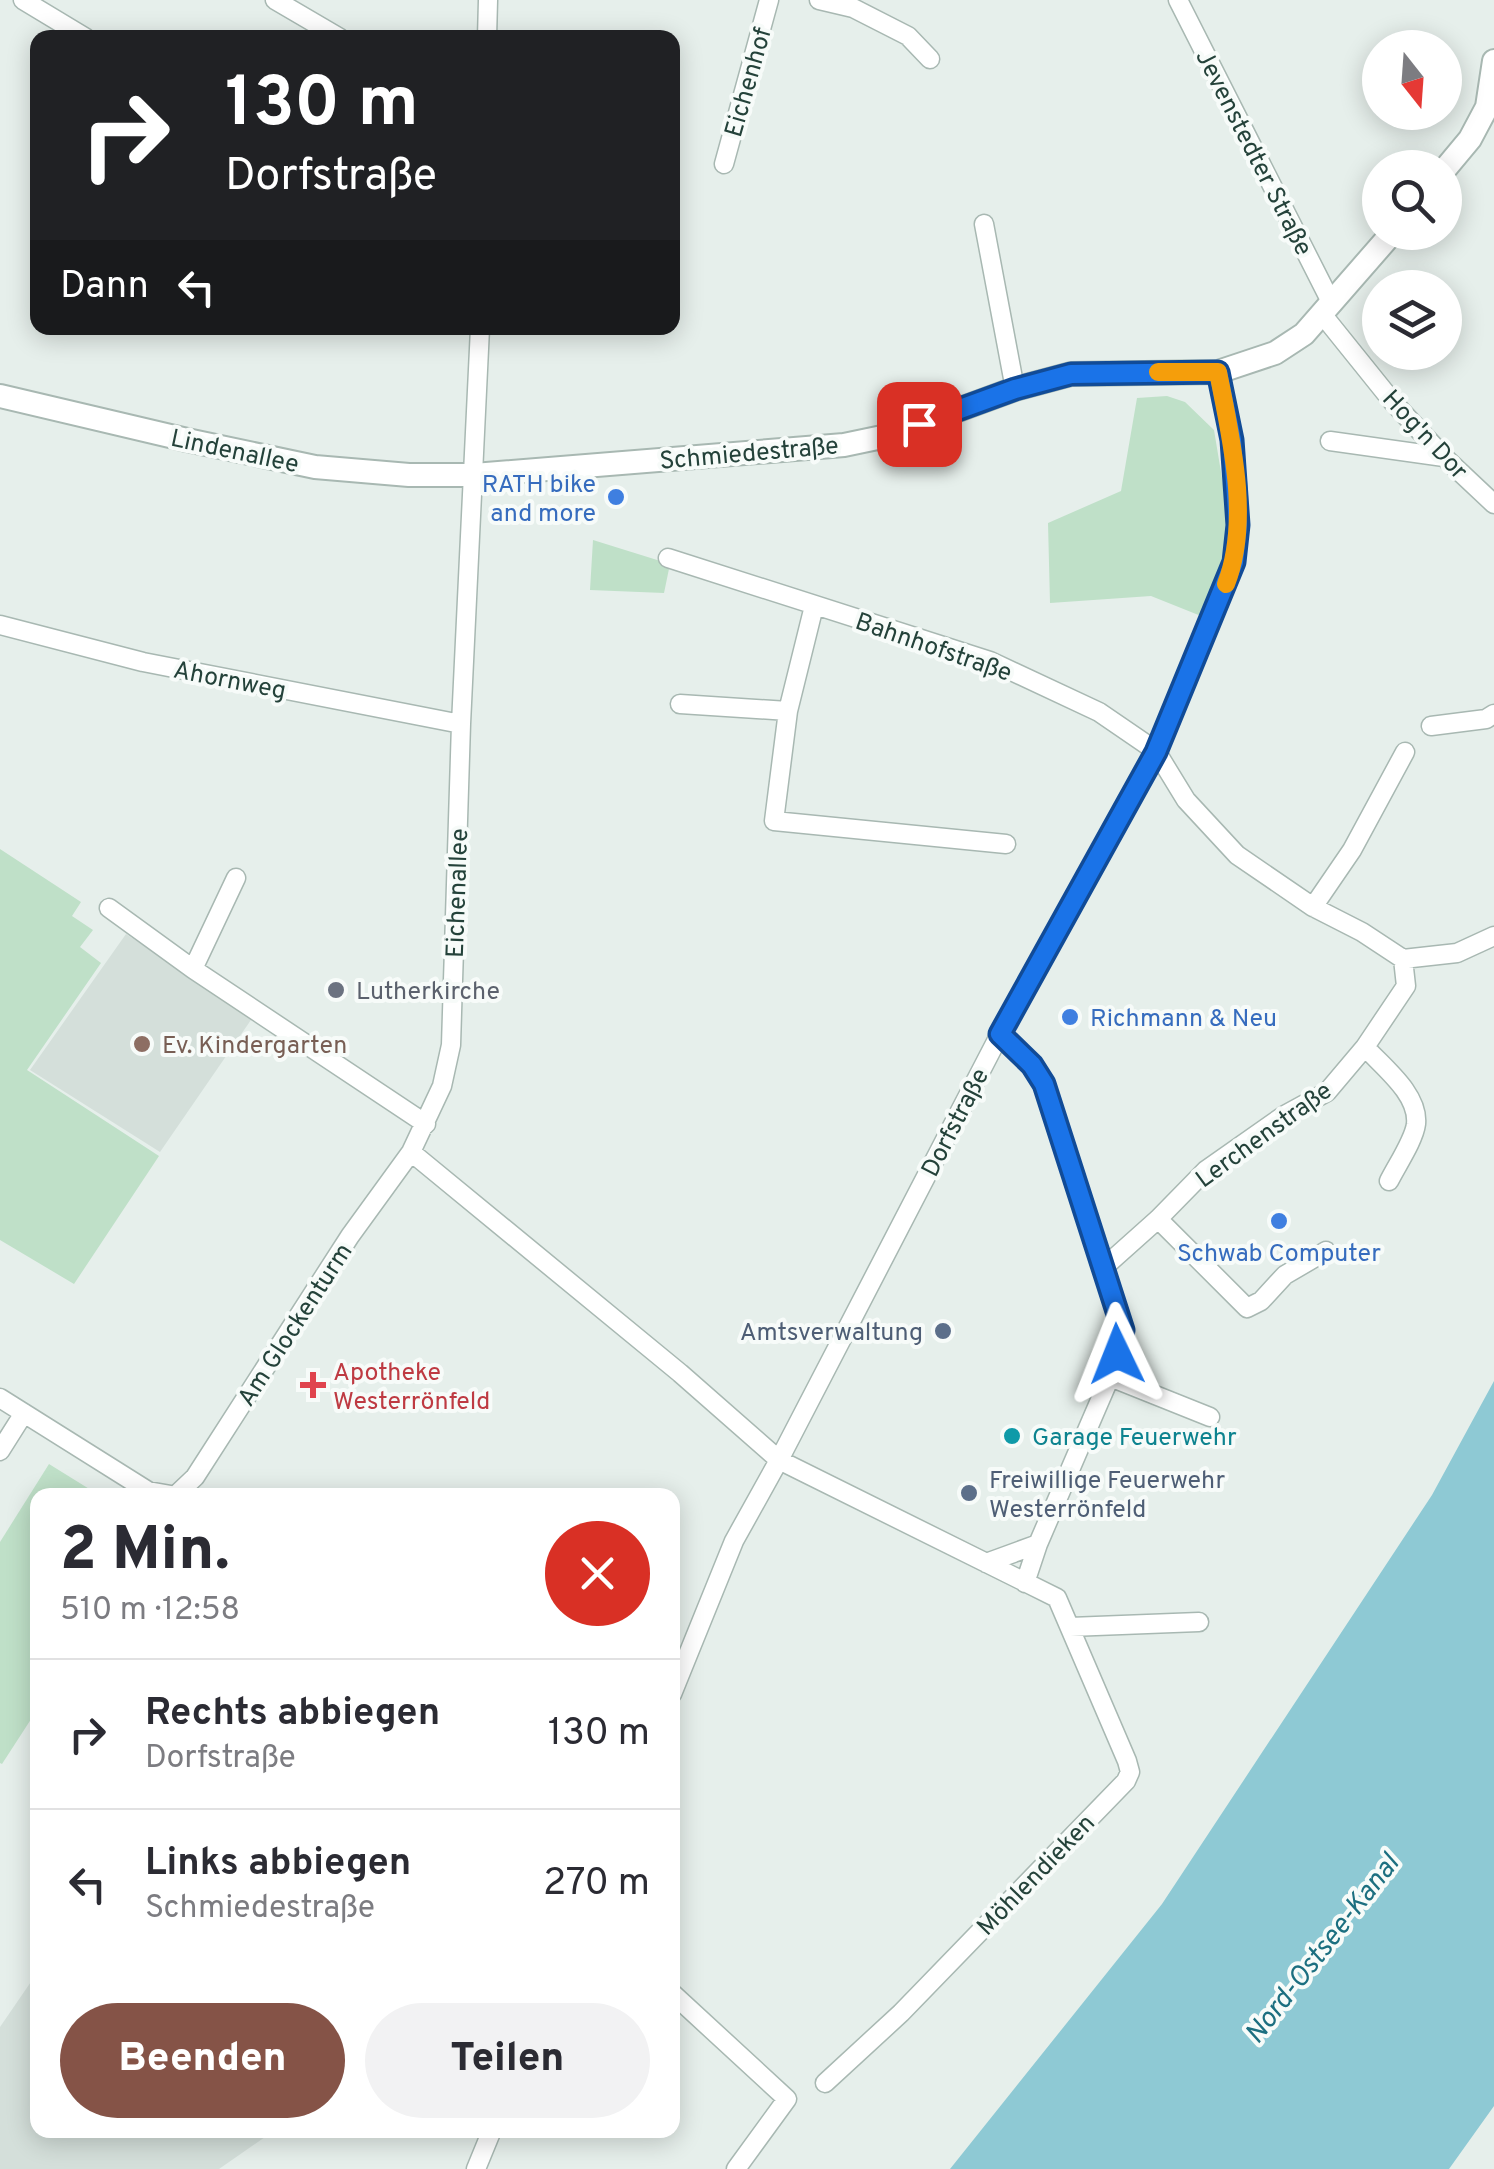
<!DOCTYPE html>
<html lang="de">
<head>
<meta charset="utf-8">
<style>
	:root { --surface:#fff; --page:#f2f2f3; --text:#2b2b33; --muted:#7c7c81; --line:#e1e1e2; --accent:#855347 }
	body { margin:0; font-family:Overpass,sans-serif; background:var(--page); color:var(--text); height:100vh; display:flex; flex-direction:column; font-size:38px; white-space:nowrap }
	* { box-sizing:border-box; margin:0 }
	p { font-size:32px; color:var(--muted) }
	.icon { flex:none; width:55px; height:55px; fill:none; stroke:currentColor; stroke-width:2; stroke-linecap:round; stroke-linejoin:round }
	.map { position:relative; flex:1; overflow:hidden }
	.side { position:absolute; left:30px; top:1488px; width:650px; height:650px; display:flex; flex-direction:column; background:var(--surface); border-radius:20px; box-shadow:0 5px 25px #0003 }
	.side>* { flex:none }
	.banner { position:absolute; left:30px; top:30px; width:650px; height:305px; border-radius:20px; box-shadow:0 5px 25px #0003; background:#202124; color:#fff; overflow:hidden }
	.needle { width:65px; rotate:163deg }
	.tools { position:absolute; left:1362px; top:30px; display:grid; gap:20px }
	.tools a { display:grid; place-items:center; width:100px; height:100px; border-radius:50%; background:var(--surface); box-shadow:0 5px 25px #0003; font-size:50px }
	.pin { position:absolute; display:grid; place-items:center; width:85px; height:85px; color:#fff; margin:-42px; border-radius:20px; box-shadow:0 5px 15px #0006 }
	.me { position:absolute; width:110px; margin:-55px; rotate:358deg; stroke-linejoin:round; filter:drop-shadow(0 0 8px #0008) }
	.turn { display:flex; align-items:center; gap:35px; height:210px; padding:0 30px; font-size:45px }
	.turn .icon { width:130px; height:130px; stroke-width:2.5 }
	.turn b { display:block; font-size:70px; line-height:85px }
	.then { display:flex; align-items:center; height:95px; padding:0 30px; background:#0003; gap:20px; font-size:38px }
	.round { display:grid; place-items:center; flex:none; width:105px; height:105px; border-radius:52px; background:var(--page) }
	.headline { display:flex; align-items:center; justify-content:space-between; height:170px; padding:0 30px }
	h1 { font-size:60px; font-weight:800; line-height:75px }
	.cta { display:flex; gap:20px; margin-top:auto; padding:20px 30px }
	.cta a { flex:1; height:115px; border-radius:60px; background:var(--accent); color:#fff; font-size:40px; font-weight:800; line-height:115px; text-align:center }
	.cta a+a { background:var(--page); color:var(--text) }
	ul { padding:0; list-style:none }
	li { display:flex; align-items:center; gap:30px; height:150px; padding:0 30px; border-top:2px solid var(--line) }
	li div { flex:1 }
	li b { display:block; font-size:38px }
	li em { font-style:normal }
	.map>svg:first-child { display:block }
	.built { fill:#d4dfda }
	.green { fill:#bfe0c8 }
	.water { fill:#8ec9d4 }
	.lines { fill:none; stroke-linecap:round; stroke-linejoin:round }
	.minor-casing { stroke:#a8b8b2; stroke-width:21 }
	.tertiary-casing { stroke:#a8b8b2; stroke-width:26 }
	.minor { stroke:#fff; stroke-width:18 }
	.tertiary { stroke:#fff; stroke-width:22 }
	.route-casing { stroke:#114b97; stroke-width:25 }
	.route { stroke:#1a73e8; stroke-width:18 }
	.slow { stroke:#f59e0b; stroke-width:18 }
	.shop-dot { fill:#3f7fe0; stroke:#f7fbf9; stroke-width:4 }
	.worship-dot { fill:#6b7280; stroke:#f7fbf9; stroke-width:4 }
	.education-dot { fill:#8d6e63; stroke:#f7fbf9; stroke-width:4 }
	.service-dot { fill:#5c6f8a; stroke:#f7fbf9; stroke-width:4 }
	.health-dot { fill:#e0444e; stroke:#f7fbf9; stroke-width:4 }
	.culture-dot { fill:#0f9aa8; stroke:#f7fbf9; stroke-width:4 }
	.labels { text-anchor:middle; stroke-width:8; stroke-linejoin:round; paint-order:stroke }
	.street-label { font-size:25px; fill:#24423a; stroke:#f7fbf9 }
	.shop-label { font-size:25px; fill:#366cbe; stroke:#f7fbf9; text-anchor:end }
	.worship-label { font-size:25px; fill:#5b616d; stroke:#f7fbf9; text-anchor:start }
	.education-label { font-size:25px; fill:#785e54; stroke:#f7fbf9; text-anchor:start }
	.service-label { font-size:25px; fill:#4e5e75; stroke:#f7fbf9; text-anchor:end }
	.health-label { font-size:25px; fill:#be3a42; stroke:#f7fbf9; text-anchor:start }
	.culture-label { font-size:25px; fill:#0d838f; stroke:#f7fbf9; text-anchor:start }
	.water-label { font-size:28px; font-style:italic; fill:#1c6f80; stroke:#f7fbf9 }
</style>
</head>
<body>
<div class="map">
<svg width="1494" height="2169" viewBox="0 0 1494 2169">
	<rect width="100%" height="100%" fill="#e6efeb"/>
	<path class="built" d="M 126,934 L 253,1017 L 160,1152 L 30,1070 Z
		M 37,1973 L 38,2130 L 275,2130 L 219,2169 L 0,2169 L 0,2027 Z"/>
	<path class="green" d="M 1167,396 L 1185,402 L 1214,430 L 1229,520 L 1224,562 L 1201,616 L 1151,596 L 1050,603 L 1048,523 L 1121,491 L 1137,398 Z
		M 593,540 L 670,564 L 664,593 L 590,590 Z
		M 0,849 L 81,902 L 72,916 L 93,930 L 80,947 L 101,963 L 27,1070 L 159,1156 L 74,1284 L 0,1240 Z
		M 49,1464 L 99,1495 L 38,1495 L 37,1710 L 2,1764 L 0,1763 L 0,1542 Z"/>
	<path class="water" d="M 1494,1381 L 1494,2106 L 1449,2169 L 950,2169 L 1162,1904 L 1432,1495 Z"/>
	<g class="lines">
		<g class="minor-casing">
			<path id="minor" d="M 23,0 L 86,38
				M 275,0 L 340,38
				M 819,0 L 853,8 L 908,36 L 930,59
				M 1178,0 L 1332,304
				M 487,38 L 488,0
				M 724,164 L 769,0
				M 984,224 L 1015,389
				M 1322,314 L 1392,401 L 1444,457 L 1494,504
				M 1330,441 L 1444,457
				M 668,558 L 990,661 L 1099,712 L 1156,751 L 1186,800 L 1237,855 L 1313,907 L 1362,932 L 1403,959 L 1457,953 L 1494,936
				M 814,606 L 788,711 L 774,821 L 1006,844
				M 0,625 L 143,662 L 461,724
				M 680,704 L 788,711
				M 1431,726 L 1486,719 L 1494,714
				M 1313,907 L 1352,850 L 1405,752
				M 109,908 L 193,969 L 426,1124
				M 193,969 L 236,878
				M 1000,1034 L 1032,1065 L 1045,1084 L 1123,1330 L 1110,1377 L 1038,1544 L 1025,1583
				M 1365,1047 C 1383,1067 1419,1094 1416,1124 C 1414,1140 1397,1165 1389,1181
				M 411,1152 L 680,1373 L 779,1460 L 1057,1598 L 1127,1761 L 1130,1772 L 1126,1781 L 901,2013 L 825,2083
				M 1158,1219 L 1247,1308 L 1261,1301 L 1285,1275 L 1326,1251
				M 1102,1269 L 1158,1219 L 1206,1170 L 1283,1116 L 1327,1092 L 1365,1047 L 1406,986 L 1403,959
				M 1110,1377 L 1210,1417
				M 0,1398 L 148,1491 L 171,1495
				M 0,1451 L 24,1413
				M 176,1495 L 195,1477 L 350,1236 L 411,1152 L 442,1086 L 451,1045 L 461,724 L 480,328
				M 986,1563 L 1038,1544
				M 1070,1627 L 1199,1622
				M 672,1694 L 734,1541 L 779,1460 L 1000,1034 L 1156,751 L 1228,580 C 1250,517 1231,437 1218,372
				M 672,1993 L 787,2099 L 736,2169
				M 476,2169 L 492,2130"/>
		</g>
		<g class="tertiary-casing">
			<path id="tertiary" d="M 1445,169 L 1470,139 L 1487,107 L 1494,61
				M 0,396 L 187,440 L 315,467 L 409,475 L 474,475 L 844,445 L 887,436 L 1015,389 L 1071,374 L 1218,372 L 1275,353 L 1304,334 L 1393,232"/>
		</g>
		<use href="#minor" class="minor"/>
		<use href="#tertiary" class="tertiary"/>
	</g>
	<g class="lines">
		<g class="route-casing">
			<path id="route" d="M 919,424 L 1015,389 L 1071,374 L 1218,372 L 1232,440 L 1238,525 L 1234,562 L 1156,752 L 1000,1034 L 1032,1065 L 1044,1084 L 1123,1330 L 1117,1354"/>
		</g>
		<use href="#route" class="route"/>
		<path class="slow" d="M 1158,372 L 1218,372 C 1231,438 1251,520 1226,584"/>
	</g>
	<g class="shop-dot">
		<circle cx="616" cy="497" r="10"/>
		<circle cx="1070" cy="1017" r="10"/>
		<circle cx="1279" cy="1221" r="10"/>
	</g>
	<circle class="worship-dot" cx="336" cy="990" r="10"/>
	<circle class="education-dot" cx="142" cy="1044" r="10"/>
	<g class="service-dot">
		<circle cx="943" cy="1331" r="10"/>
		<circle cx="969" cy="1493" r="10"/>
	</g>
	<path class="health-dot" d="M308 1370h10v10h10v10h-10v10h-10v-10h-10v-10h10z"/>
	<circle class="culture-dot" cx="1012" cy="1436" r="10"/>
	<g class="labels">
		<g class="street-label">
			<text transform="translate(747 82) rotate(-74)" y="9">Eichenhof</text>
			<text transform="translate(1255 152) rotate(63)" y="9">Jevenstedter Straße</text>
			<text transform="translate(1426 434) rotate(47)" y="9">Hog'n Dor</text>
			<text transform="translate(235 450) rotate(12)" y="9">Lindenallee</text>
			<text transform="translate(749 452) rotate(-5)" y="9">Schmiedestraße</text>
			<text transform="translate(934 646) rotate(19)" y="9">Bahnhofstraße</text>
			<text transform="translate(230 679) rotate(11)" y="9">Ahornweg</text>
			<text transform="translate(456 893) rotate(-88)" y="9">Eichenallee</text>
			<text transform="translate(954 1122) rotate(-63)" y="9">Dorfstraße</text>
			<text transform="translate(1263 1134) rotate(-36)" y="9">Lerchenstraße</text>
			<text transform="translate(294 1324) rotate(-57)" y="9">Am Glockenturm</text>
			<text transform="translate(1035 1874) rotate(-46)" y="9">Möhlendieken</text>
		</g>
		<g class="shop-label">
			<text x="596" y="492">RATH bike<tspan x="596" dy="29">and more</tspan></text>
			<text x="1090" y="1026" text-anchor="start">Richmann &amp; Neu</text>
			<text x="1279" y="1261" text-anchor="middle">Schwab Computer</text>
		</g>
		<g class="worship-label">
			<text x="356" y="999">Lutherkirche</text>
		</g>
		<g class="education-label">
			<text x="162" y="1053">Ev. Kindergarten</text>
		</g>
		<g class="service-label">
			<text x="923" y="1340">Amtsverwaltung</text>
			<text x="989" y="1488" text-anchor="start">Freiwillige Feuerwehr<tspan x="989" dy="29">Westerrönfeld</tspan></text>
		</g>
		<g class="health-label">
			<text x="333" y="1380">Apotheke<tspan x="333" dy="29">Westerrönfeld</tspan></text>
		</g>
		<g class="culture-label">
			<text x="1032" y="1445">Garage Feuerwehr</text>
		</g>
		<g class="water-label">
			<text transform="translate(1321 1948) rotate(-52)" y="10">Nord-Ostsee-Kanal</text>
		</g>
	</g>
</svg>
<div class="tools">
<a><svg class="needle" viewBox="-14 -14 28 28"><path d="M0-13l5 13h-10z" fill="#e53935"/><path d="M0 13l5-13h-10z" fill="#7c7c81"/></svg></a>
<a><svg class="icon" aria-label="search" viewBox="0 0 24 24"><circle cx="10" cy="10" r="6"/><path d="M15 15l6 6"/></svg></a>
<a><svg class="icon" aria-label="layers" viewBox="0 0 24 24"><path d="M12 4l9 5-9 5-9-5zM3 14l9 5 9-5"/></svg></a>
</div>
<div class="pin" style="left:919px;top:424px;background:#d93025"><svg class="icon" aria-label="arrive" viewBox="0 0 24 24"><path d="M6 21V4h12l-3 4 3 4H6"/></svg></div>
<svg class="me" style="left:1117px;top:1354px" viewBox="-20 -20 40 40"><path d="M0-17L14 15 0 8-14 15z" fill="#1a73e8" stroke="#fff" stroke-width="4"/></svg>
<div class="banner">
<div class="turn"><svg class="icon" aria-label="right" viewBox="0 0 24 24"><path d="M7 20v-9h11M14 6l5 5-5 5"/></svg><div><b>130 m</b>Dorfstraße</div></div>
<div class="then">Dann<svg class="icon" aria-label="left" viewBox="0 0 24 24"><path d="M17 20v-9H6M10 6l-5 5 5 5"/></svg></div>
</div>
<section class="side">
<div class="headline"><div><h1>2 Min.</h1><p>510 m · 12:58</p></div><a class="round" style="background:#d93025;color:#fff"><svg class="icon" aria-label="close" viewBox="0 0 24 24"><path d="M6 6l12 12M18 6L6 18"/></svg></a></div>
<ul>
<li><svg class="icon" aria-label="right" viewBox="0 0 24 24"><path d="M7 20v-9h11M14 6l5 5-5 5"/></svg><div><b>Rechts abbiegen</b><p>Dorfstraße</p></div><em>130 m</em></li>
<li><svg class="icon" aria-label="left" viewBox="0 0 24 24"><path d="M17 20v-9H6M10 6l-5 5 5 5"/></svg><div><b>Links abbiegen</b><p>Schmiedestraße</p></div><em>270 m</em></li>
</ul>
<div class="cta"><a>Beenden</a><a>Teilen</a></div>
</section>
</div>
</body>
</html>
